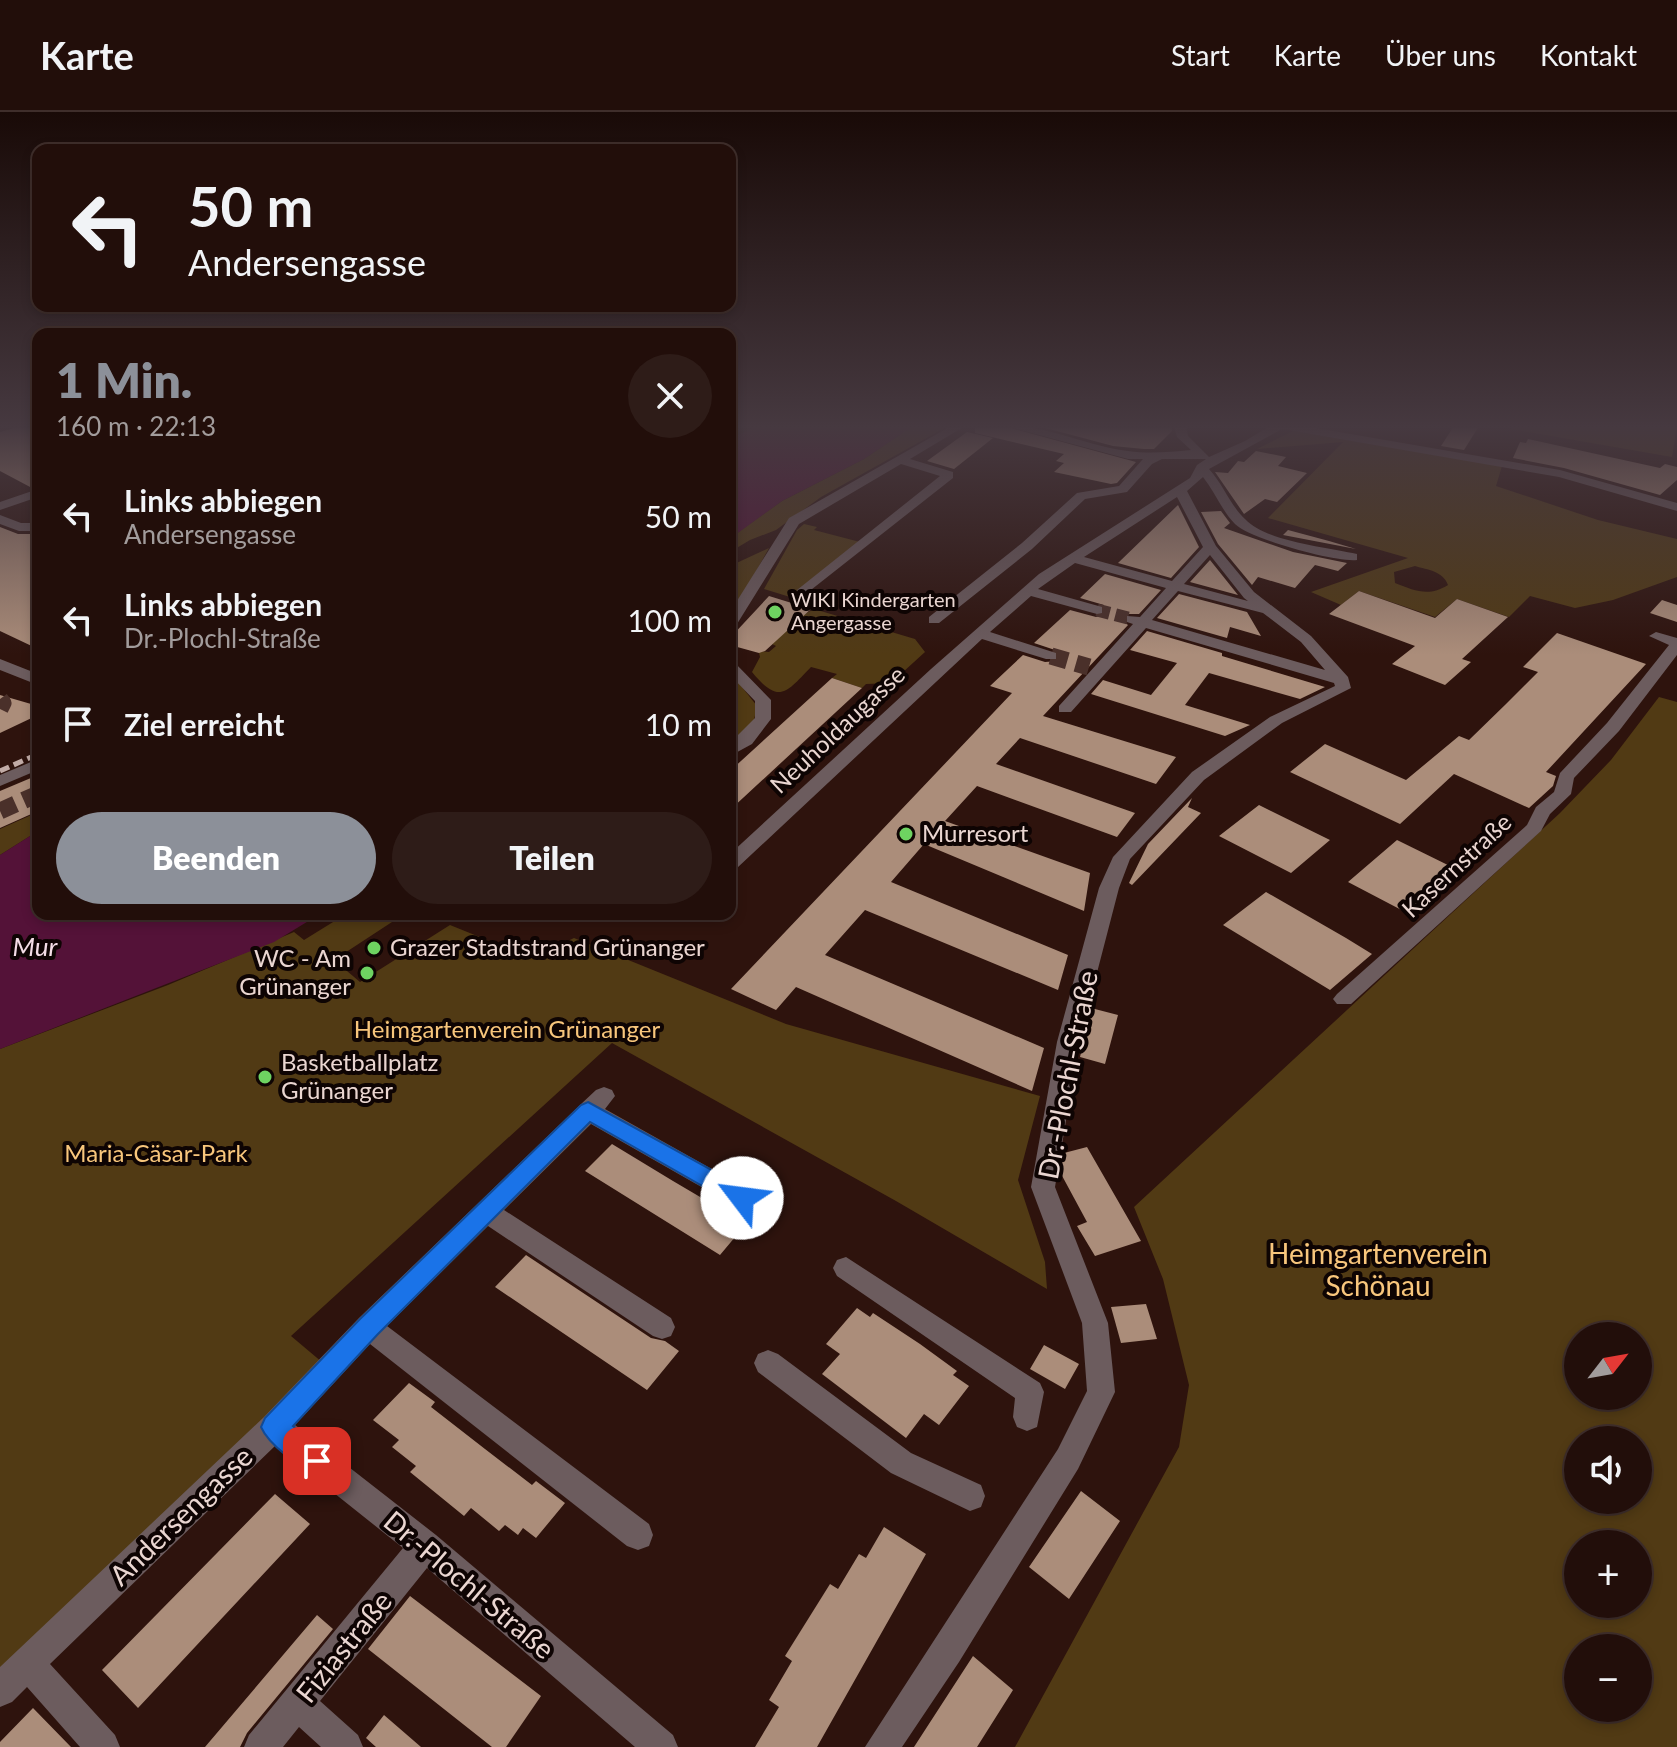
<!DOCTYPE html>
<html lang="de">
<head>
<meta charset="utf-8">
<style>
	:root { --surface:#220e0a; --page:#2e1c18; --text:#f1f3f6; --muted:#a29c9c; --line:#3f2e2b; --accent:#8c9099 }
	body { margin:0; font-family:Lato,sans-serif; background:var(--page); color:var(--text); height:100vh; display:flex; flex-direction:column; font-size:30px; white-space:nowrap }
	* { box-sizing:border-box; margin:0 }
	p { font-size:26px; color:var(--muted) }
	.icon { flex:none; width:44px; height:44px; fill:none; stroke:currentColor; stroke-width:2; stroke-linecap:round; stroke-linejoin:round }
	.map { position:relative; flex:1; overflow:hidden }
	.panel { position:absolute; left:32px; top:216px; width:704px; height:592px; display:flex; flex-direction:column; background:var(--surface); border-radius:16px; box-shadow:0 4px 12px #0003,0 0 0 2px var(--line) }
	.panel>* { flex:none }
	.hud { position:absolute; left:32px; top:32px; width:704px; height:168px; border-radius:16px; box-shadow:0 4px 12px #0003,0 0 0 2px var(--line); background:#220e0a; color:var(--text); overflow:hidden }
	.needle { width:52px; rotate:59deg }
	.tools { position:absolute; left:1564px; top:1210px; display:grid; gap:16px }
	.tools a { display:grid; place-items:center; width:88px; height:88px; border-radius:50%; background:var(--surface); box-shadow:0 4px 12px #0003,0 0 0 2px var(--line); font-size:40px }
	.pin { position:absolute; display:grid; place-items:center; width:68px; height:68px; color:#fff; margin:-34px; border-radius:16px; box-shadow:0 4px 12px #0006 }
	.me { position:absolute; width:88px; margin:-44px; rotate:300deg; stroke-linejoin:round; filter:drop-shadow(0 0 6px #0008) }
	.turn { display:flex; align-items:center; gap:28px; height:168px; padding:0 24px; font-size:36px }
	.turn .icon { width:104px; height:104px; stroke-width:2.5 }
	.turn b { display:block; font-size:56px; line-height:68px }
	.round { display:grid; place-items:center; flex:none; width:84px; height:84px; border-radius:42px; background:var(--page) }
	.overview { display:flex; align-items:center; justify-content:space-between; height:136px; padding:0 24px }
	h1 { font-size:48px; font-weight:800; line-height:60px; color:var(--accent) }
	.primary-button { display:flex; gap:16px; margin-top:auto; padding:16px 24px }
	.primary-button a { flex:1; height:92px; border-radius:48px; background:var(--accent); color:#fff; font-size:32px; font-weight:800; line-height:92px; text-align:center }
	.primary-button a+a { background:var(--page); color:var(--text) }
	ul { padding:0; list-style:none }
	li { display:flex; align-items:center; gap:24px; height:104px; padding:0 24px }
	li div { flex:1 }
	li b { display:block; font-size:30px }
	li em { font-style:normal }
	header { display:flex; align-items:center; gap:48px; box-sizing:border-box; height:112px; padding:0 40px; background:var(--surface); border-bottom:2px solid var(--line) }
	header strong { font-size:38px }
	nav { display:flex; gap:44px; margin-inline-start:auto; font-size:28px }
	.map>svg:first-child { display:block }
	.green { fill:#513a14; fill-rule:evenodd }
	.water { fill:#541238 }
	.building { fill:#ab8d7a }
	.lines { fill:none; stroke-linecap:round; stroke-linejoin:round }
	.minor-tunnel-far1 { stroke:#4a302a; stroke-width:13; stroke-dasharray:13 6; stroke-linecap:butt }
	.minor-tunnel { stroke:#4a302a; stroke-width:17; stroke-dasharray:17 9; stroke-linecap:butt }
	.minor { fill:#6c5c5e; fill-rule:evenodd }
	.rail { stroke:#c1aba6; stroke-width:5; stroke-dasharray:10 5; stroke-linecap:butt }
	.route { fill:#1a73e8; stroke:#114b97; stroke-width:2 }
	.poi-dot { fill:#6ed361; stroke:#0e0403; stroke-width:3 }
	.labels { text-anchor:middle; stroke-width:8; stroke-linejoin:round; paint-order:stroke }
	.far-poi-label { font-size:20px; fill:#ead6d1; stroke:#0e0403; text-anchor:start }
	.street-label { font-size:24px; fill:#ead6d1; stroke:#0e0403 }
	.poi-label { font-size:24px; fill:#ead6d1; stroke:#0e0403; text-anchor:start }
	.park-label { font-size:24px; fill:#f8c67c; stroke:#0e0403 }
	.water-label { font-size:26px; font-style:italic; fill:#f3dde6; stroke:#0e0403 }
	.near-street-label { font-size:28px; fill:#ead6d1; stroke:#0e0403 }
	.near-park-label { font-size:28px; fill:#f8c67c; stroke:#0e0403 }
</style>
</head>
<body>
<header>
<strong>Karte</strong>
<nav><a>Start</a><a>Karte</a><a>Über uns</a><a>Kontakt</a></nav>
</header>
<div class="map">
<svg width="1677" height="1635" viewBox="0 0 1677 1635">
	<rect width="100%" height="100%" fill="#2e130d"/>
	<path class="green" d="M 913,314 L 948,314 L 821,385 L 776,418 L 750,428 L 730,440 L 730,426 L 782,389 L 864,347 Z
		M 1512,314 L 1677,314 L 1672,345 L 1511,317 Z
		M 1293,319 L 1502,354 L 1496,374 L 1598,408 L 1677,427 L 1677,465 L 1613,488 L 1575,496 L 1530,484 L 1509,505 L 1457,487 L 1435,505 L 1359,479 L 1341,493 L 1311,480 L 1408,446 L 1268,406 L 1343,330 L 1257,337 ZM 1415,454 C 1428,458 1443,459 1448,473 C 1429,485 1415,479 1395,471 L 1394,460 Z
		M 804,412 L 817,415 L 814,418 L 860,430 L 790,485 L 764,477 L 797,418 Z
		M 769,436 L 730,506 L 730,454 Z
		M 814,497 L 915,527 L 925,540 L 891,571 L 866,572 L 862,576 L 832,566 L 837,562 L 811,555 C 786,581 779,593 752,560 L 760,545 L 759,541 L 761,539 L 769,540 L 776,534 L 772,532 L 803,503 Z
		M 730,560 L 757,594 L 753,613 L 730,631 Z
		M 1659,585 L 1677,590 L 1677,1635 L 1015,1635 L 1179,1335 L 1189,1273 L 1163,1167 L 1134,1095 L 1560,701 L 1611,648 ZM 1578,1224 L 1638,1224 L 1638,1284 L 1578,1284 ZM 1578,1328 L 1638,1328 L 1638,1388 L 1578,1388 ZM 1578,1432 L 1638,1432 L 1638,1492 L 1578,1492 ZM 1578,1536 L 1638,1536 L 1638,1596 L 1578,1596 Z
		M 38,700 L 38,719 L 0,743 L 0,717 Z
		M 346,802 L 379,802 L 392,810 L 334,848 L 360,870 L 450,813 L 532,846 L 574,826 L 786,912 L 1040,984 L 1018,1068 L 1045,1150 L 1047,1177 L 896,1089 L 612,931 L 291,1224 L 329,1256 L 0,1578 L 0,937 L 168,873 L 294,820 L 304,828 Z"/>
	<path class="water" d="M 757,314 L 913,314 L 864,347 L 782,389 L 735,423 L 730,422 L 730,327 Z
		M 38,719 L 38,802 L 320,802 L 274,830 L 0,937 L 0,743 Z"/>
	<path class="building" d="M 21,314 L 38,314 L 38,374 L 32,376 L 0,359 L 0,320 Z
		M 975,314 L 1003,314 L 1136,350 L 1117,371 L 1111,372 L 1054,360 L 1064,351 L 1056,349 L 1064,342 L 975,321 Z
		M 1038,314 L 1171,314 L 1172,319 L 1154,337 L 1144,337 L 1113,334 Z
		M 1454,314 L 1479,314 L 1464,338 L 1441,334 Z
		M 967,320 L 993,326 L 954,357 L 927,349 Z
		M 1528,327 L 1660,356 L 1665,352 L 1677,355 L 1677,368 L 1660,383 L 1564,356 L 1513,346 L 1520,330 L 1526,331 Z
		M 1256,339 L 1286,345 L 1278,354 L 1307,361 L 1277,390 L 1265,387 L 1244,402 L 1215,360 L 1228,361 L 1238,349 L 1244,350 Z
		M 1178,393 L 1199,435 L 1171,466 L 1118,451 Z
		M 1221,399 L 1230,411 L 1224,416 L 1293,440 L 1347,451 L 1338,459 L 1315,453 L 1295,476 L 1258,465 L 1252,473 L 1218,432 L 1201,400 Z
		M 0,415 L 18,422 L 38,422 L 38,537 L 0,519 Z
		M 1288,418 L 1329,429 L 1356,437 L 1283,423 Z
		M 1210,448 L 1238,483 L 1190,470 Z
		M 1105,462 L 1161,478 L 1139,502 L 1125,502 L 1124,510 L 1128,513 L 1043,604 L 1176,645 L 1156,672 L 1020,626 L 996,652 L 1135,701 L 1117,725 L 977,674 L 945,709 L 1090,761 L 1084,799 L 924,732 L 891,770 L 1068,843 L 1058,878 L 865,798 L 825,843 L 1044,936 L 1032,979 L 796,875 L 776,898 L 731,877 L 1012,581 L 990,574 L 1023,543 L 1045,550 L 1058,549 L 1058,539 L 1034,531 L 1070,498 L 1096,505 L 1104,503 L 1104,493 L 1080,486 Z
		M 1359,479 L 1435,506 L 1457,487 L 1508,505 L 1462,547 L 1471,550 L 1445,573 L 1392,552 L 1415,534 L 1329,502 Z
		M 1179,482 L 1247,500 L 1261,524 L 1230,515 L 1227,526 L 1157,506 Z
		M 769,484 L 811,497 L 765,539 L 759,541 L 730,533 L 730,526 Z
		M 1662,488 L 1677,493 L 1677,510 L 1650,501 Z
		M 1147,519 L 1222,541 L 1222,544 L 1325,575 L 1300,587 L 1209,561 L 1185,593 L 1250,613 L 1225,624 L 1091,582 L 1103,568 L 1151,583 L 1177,551 L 1130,538 Z
		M 1557,521 L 1646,552 L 1546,660 L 1556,664 L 1553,674 L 1529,696 L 1454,662 L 1400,712 L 1290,660 L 1325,632 L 1406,668 L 1459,624 L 1469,628 L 1506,592 L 1538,560 L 1523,555 Z
		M 832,566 L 862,576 L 730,698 L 730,659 Z
		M 0,583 L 38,594 L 38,603 L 0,621 Z
		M 38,663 L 38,699 L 0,716 L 0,679 Z
		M 1192,686 L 1188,695 L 1201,701 L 1132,773 L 1129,771 L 1148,732 Z
		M 1259,693 L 1330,728 L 1291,761 L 1219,724 Z
		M 1397,728 L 1458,758 L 1411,803 L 1348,770 Z
		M 1266,780 L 1346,826 L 1372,842 L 1330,878 L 1223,813 Z
		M 1091,896 L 1118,903 L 1105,952 L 1080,945 Z
		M 612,1032 L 673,1069 L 746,1112 L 720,1143 L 585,1059 Z
		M 1087,1035 L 1141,1129 L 1095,1144 L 1077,1114 L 1087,1110 L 1060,1060 L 1064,1041 Z
		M 526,1143 L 651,1226 L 665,1229 L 679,1239 L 647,1278 L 495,1175 Z
		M 1146,1192 L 1157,1227 L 1121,1231 L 1111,1195 Z
		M 857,1196 L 870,1205 L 873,1201 L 920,1232 L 957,1259 L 953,1263 L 969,1274 L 939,1313 L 924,1302 L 906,1326 L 822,1262 L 840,1242 L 826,1232 Z
		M 1044,1233 L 1079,1252 L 1065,1277 L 1030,1257 Z
		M 409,1271 L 435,1290 L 431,1295 L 485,1337 L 532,1373 L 536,1369 L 565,1391 L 536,1426 L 523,1416 L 518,1423 L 505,1413 L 499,1419 L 471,1396 L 464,1404 L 410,1360 L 416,1354 L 392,1335 L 399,1328 L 373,1308 Z
		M 1081,1379 L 1120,1409 L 1069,1487 L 1029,1455 Z
		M 275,1382 L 310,1412 L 138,1596 L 102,1558 Z
		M 884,1415 L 926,1442 L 817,1635 L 755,1635 L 779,1595 L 769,1588 L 792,1549 L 785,1544 L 830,1472 L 838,1477 L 859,1442 L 866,1446 Z
		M 410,1484 L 541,1584 L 506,1635 L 492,1635 L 368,1537 Z
		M 317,1503 L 333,1517 L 247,1621 L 240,1635 L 205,1635 Z
		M 973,1544 L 1013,1578 L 977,1635 L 914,1635 Z
		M 33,1596 L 71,1635 L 0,1635 L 0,1630 Z
		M 384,1603 L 421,1635 L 376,1635 L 366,1626 Z"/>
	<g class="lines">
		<path class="minor-tunnel-far1" d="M 1097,498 L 1132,507"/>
		<path class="minor-tunnel" d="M 1051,544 L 1089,555
			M 0,587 L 3,591 L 0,597
			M 0,699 L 38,682"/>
		<path class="minor" d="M 951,314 L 965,314 L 910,347 L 953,360 L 953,366 L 802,485 L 797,484 L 797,478 L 940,364 L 901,352 L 799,412 L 737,512 L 730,516 L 730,500 L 789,406 Z
			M 1006,314 C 1048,313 1087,334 1128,339 C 1149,342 1170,340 1191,338 L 1177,325 L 1174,314 L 1186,314 L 1188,324 L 1209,345 L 1245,329 L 1270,314 L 1304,314 L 1560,358 L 1677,391 L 1677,399 L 1559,365 L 1282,317 L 1209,357 C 1223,372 1230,393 1245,407 C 1267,430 1326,435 1357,442 L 1357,448 C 1337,451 1250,427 1235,412 C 1222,399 1215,380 1203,365 L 1187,379 L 1216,434 L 1254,480 L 1311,524 L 1348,565 L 1351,576 L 1282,611 L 1204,668 L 1130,747 L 1119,776 L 1079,930 L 1055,1075 L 1108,1211 L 1115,1280 L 1078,1357 L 959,1550 L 902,1635 L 865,1635 L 1058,1337 L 1087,1279 L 1082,1211 L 1031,1075 L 1057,930 L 1099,776 L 1113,745 L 1192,660 L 1270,605 L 1335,574 L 1334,571 L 1146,516 L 1071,600 L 1059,600 L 1059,594 L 1133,512 L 1127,510 L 1127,504 L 1140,505 L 1166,476 L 1075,451 L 1038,477 L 1102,495 L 1102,501 L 1097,502 L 1031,484 L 990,520 L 1056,541 L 1056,547 L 1046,547 L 982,527 L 737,756 L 730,758 L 730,742 L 931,557 L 1039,462 L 1190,366 L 1197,353 L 1206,347 L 1162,347 L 1152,352 L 1127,380 L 1085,387 L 1032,437 L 939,511 L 929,511 L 929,505 L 1022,431 L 1077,381 L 1119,374 L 1143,347 L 1128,347 ZM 1177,385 L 1203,435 L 1172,469 L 1084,445 ZM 1210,443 L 1244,486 L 1248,489 L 1184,472 ZM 1178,479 L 1263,501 L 1301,530 L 1325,558 L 1152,508 Z
			M 38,377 L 38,385 L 0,398 L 0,390 Z
			M 0,403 L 21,411 L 38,411 L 38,419 L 19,419 L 0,412 Z
			M 1656,520 L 1677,526 L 1677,543 L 1619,619 L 1574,666 L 1571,682 L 1550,702 L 1541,719 L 1351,892 L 1337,892 L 1333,887 L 1337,882 L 1527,713 L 1536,695 L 1554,680 L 1560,661 L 1607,611 L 1669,533 L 1649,524 Z
			M 0,547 L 38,562 L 38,573 L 0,558 Z
			M 730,549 L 735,551 L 771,588 L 771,607 L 752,632 L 730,644 L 730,631 L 755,606 L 755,589 L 730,563 Z
			M 38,647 L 38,658 L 0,674 L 0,663 Z
			M 604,975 L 612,978 L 615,984 L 605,997 L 751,1079 L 754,1086 L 751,1093 L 742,1096 L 733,1093 L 591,1012 L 504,1098 L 671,1206 L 675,1215 L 671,1224 L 662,1227 L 653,1224 L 488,1114 L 387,1214 L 649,1412 L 653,1423 L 649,1434 L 638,1438 L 627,1434 L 370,1232 L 295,1313 L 436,1423 L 673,1623 L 678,1635 L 635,1635 L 427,1456 L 320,1589 L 358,1623 L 363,1635 L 321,1635 L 299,1615 L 283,1635 L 244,1635 L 249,1623 L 403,1436 L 275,1334 L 50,1552 L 115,1623 L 120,1635 L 80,1635 L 27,1575 L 12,1590 L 0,1595 L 0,1555 L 264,1305 L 359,1206 L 580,993 L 596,978 Z
			M 846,1145 L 1040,1271 L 1044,1280 L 1037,1315 L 1027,1319 L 1017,1315 L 1013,1305 L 1015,1286 L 837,1164 L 833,1156 L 837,1148 Z
			M 768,1238 L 778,1242 L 911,1341 L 981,1373 L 985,1384 L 981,1395 L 970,1399 L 891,1361 L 758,1260 L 754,1251 L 758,1242 Z"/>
		<path class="rail" d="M 0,659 L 38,642"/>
	</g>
	<linearGradient id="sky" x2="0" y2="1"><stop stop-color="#190a07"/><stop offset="0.58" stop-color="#463940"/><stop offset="1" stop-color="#463940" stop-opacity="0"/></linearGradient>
	<rect width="1677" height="543" fill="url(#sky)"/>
	<path class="route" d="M 588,990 L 750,1079 L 754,1086 L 750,1092 L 742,1095 L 734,1092 L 590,1010 L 377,1223 L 293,1314 L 327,1340 L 330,1349 L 327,1358 L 317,1362 C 299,1355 269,1333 261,1315 L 265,1306 L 360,1207 L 581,993 Z"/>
	<g class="poi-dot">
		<circle cx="775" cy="500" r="8"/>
		<circle cx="906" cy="722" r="8"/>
		<circle cx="374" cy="836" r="8"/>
		<circle cx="367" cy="861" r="8"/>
		<circle cx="265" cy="965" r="8"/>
	</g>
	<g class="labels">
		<g class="far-poi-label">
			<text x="791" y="495">WIKI Kindergarten<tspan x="791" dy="23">Angergasse</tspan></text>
		</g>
		<g class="street-label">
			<text transform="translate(838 618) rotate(-43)" y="8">Neuholdaugasse</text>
			<text transform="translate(1457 754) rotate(-43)" y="8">Kasernstraße</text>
		</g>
		<g class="poi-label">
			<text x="922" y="730">Murresort</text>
			<text x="390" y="844">Grazer Stadtstrand Grünanger</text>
			<text x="351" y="855" text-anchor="end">WC - Am<tspan x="351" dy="28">Grünanger</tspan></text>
			<text x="281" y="959">Basketballplatz<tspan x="281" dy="28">Grünanger</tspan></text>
		</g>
		<g class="park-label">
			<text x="507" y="926">Heimgartenverein Grünanger</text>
			<text x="156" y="1050">Maria-Cäsar-Park</text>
		</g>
		<g class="water-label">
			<text x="35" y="844">Mur</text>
		</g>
		<g class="near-street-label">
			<text transform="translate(1068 963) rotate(-79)" y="10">Dr.-Plochl-Straße</text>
			<text transform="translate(181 1404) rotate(-44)" y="10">Andersengasse</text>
			<text transform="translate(469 1473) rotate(40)" y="10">Dr.-Plochl-Straße</text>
			<text transform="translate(344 1535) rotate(-51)" y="10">Fiziastraße</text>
		</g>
		<g class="near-park-label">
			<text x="1378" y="1152">Heimgartenverein<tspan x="1378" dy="32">Schönau</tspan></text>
		</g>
	</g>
</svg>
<div class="tools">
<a><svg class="needle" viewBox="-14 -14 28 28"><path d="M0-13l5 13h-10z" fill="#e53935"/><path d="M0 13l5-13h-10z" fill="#a29c9c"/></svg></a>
<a><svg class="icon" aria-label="sound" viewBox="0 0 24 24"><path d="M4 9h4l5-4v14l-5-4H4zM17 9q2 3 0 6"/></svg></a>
<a>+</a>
<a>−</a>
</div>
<div class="pin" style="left:317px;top:1349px;background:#d93025"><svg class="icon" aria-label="arrive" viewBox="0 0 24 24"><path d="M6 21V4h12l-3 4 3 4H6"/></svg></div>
<svg class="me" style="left:742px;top:1086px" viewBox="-20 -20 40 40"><circle r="19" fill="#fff"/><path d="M0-13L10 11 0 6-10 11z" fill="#1a73e8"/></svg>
<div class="hud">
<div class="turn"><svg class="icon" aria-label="left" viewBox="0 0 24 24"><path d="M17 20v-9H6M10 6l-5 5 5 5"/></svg><div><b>50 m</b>Andersengasse</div></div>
</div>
<section class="panel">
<div class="overview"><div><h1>1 Min.</h1><p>160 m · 22:13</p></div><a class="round"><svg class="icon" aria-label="close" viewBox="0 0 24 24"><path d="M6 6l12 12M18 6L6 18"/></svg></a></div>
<ul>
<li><svg class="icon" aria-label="left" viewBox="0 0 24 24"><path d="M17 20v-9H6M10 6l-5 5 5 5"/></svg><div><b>Links abbiegen</b><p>Andersengasse</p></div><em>50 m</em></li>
<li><svg class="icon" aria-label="left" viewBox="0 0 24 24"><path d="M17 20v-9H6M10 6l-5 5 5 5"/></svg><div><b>Links abbiegen</b><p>Dr.-Plochl-Straße</p></div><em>100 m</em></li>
<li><svg class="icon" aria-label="arrive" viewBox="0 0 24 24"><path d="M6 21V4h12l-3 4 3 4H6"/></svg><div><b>Ziel erreicht</b></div><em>10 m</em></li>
</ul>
<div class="primary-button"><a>Beenden</a><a>Teilen</a></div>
</section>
</div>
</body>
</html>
